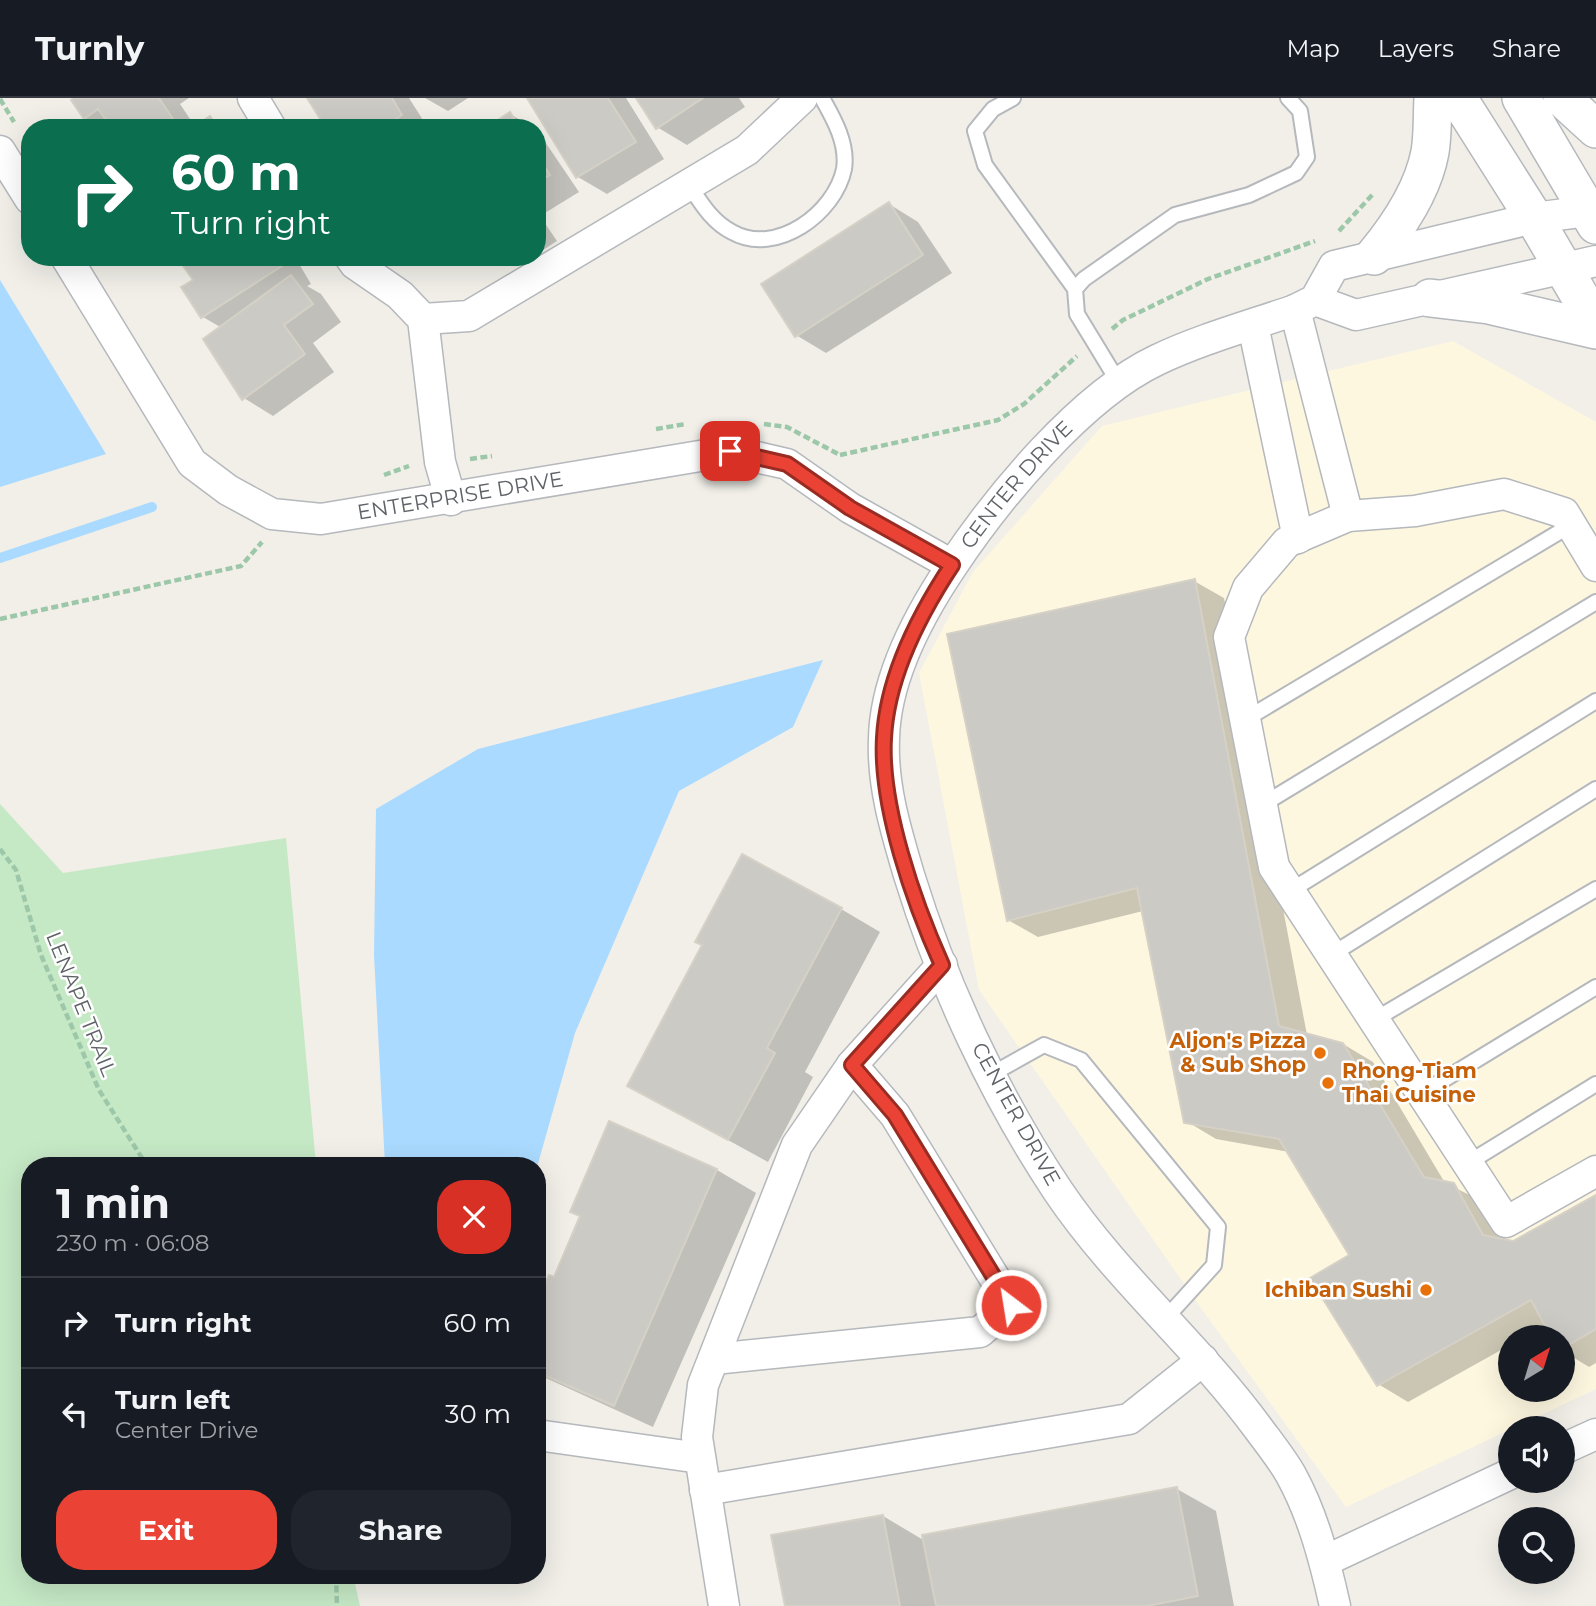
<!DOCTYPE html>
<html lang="en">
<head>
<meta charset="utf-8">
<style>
	:root { --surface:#171b24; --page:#20242c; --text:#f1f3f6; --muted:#9ea1a6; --line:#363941; --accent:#ea4335 }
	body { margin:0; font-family:Montserrat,sans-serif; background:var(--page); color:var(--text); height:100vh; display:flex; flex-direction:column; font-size:26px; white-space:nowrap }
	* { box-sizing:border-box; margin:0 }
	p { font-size:23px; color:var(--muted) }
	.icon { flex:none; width:38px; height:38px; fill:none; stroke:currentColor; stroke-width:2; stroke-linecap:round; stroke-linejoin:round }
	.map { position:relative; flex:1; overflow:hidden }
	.drawer { position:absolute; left:21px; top:1059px; width:525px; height:427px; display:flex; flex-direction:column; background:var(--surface); border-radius:28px; box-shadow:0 7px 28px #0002 }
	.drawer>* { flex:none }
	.top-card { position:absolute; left:21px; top:21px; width:525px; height:147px; border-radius:28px; box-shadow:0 7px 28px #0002; background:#0b6e4f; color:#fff; overflow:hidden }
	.needle { width:46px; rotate:38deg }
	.buttons { position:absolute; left:1498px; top:1227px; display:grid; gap:14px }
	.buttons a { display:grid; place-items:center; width:77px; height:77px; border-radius:50%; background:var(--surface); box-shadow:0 7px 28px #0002; font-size:35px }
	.pin { position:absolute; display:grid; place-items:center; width:60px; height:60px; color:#fff; margin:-30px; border-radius:14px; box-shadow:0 4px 10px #0006 }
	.me { position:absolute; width:77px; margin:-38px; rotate:329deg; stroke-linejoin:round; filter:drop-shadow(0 0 5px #0008) }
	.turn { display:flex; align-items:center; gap:24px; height:147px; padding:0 35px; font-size:32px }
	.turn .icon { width:91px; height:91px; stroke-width:2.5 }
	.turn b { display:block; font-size:49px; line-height:60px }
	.round { display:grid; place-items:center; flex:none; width:74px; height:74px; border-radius:28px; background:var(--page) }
	.headline { display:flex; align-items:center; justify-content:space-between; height:119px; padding:0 35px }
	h1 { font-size:42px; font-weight:700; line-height:52px }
	.action { display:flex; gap:14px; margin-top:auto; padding:14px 35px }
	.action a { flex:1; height:80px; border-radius:28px; background:var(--accent); color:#fff; font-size:28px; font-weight:700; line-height:80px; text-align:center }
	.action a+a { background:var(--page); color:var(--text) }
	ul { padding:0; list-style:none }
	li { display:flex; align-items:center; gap:21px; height:91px; padding:0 35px; border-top:2px solid var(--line) }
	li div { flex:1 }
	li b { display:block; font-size:26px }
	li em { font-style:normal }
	header { display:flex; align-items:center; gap:42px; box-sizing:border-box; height:98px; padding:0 35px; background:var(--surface); border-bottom:2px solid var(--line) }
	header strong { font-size:33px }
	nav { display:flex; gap:38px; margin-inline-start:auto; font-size:24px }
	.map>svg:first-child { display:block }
	.commercial { fill:#fef7e0; fill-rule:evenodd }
	.green { fill:#c5e8c5 }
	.water { fill:#aadaff }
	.shadow { fill:#0003 }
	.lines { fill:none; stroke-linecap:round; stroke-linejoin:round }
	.stream { stroke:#aadaff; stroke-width:10 }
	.building { fill:#cccac5; stroke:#d6d1c6; stroke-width:2 }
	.service-casing { stroke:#b5b8bc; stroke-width:18 }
	.minor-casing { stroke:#b5b8bc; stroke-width:33 }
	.tertiary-casing { stroke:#b5b8bc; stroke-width:40 }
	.path { stroke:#9cc7a9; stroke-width:4.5; stroke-dasharray:7 3.5; stroke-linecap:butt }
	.service { stroke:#fff; stroke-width:14 }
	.minor { stroke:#fff; stroke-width:30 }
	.tertiary { stroke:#fff; stroke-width:37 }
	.route-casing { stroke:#982c22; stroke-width:18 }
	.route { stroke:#ea4335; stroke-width:12 }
	.food-dot { fill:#e8710a; stroke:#fff; stroke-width:2.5 }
	.labels { text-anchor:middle; stroke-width:5; stroke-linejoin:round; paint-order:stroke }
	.street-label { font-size:21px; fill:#5f6368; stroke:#fff }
	.food-label { font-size:21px; font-weight:bold; fill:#c56008; stroke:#fff; text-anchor:end }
</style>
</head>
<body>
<header>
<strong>Turnly</strong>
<nav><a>Map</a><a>Layers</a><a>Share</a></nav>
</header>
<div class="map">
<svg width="1596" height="1508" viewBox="0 0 1596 1508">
	<rect width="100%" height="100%" fill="#f1efe8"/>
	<path class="commercial" d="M 1453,243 L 1596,324 L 1596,1291 L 1346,1409 L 1203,1213 L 979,892 L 919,575 L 973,474 L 1102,328 ZM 1510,1239 L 1563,1239 L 1563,1292 L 1510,1292 Z"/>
	<path class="green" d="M 0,706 L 63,775 L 286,740 L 316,1067 L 30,1068 L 30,1477 L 353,1477 L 360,1508 L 0,1508 Z"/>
	<path class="water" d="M 0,182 L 106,356 L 0,389 Z
		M 823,562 L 793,629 L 679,693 L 575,935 L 537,1069 L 385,1067 L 374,857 L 376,711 L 478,651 Z"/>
	<path class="shadow" d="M 74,0 L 189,0 L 180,6 L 196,30 L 103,30 L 85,20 Z
		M 309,0 L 409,0 L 428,30 L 328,30 Z
		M 425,0 L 468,0 L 448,13 Z
		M 529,0 L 626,0 L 664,61 L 607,96 L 578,79 Z
		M 638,0 L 739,0 L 745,9 L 687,47 L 657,29 Z
		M 510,16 L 534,30 L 489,30 Z
		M 210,20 L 226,30 L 196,30 Z
		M 537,32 L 579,94 L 540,118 L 557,143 L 537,156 Z
		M 889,106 L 918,124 L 952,175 L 826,255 L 796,237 Z
		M 179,159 L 295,159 L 311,186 L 307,188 L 321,196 L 341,224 L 313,245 L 334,274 L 273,318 L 244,300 L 222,230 L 203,219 L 195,183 Z
		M 1194,483 L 1224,500 L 1307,937 L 1343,946 L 1373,964 L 1445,1085 L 1484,1104 L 1506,1143 L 1513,1144 L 1596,1099 L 1596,1265 L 1589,1269 L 1563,1253 L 1563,1239 L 1553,1239 L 1546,1227 L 1524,1239 L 1510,1239 L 1510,1247 L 1408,1304 L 1378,1286 L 1351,1158 L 1289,1054 L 1216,1041 L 1186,1023 L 1143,813 L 1038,839 L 1008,822 Z
		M 841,811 L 880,834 L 805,974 L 813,979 L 768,1064 L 629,988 Z
		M 610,1025 L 717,1072 L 756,1095 L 653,1329 L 537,1276 L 537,1207 L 555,1181 L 582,1119 Z
		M 1177,1391 L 1216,1413 L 1234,1508 L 787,1508 L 883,1418 L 925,1443 Z"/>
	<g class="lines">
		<path class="stream" d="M 0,460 L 152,409"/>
	</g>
	<path class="building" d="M 74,0 L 159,0 L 173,21 L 161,30 L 103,30 L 109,26 L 98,11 L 84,21 L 71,2 Z
		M 307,0 L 392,0 L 402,17 L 382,30 L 326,30 Z
		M 527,0 L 608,0 L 636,44 L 576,80 Z
		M 636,0 L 703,0 L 656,31 Z
		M 510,14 L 520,30 L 486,30 Z
		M 210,18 L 218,30 L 193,30 Z
		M 537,57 L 550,77 L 537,85 Z
		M 889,104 L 923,157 L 795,239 L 761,186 Z
		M 177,159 L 276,159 L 282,168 L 201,220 L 181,189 L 193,182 Z
		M 291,177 L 313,206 L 284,227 L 305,256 L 242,302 L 203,241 Z
		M 1195,481 L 1279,928 L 1343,945 L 1424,1079 L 1454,1085 L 1483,1137 L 1513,1143 L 1596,1097 L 1596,1231 L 1563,1250 L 1563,1239 L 1551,1239 L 1531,1202 L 1377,1288 L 1310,1180 L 1349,1157 L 1279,1041 L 1184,1025 L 1137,790 L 1007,823 L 947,536 Z
		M 742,756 L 842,810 L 767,950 L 775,955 L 728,1042 L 627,988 L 702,847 L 695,844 Z
		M 609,1023 L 717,1071 L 614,1308 L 537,1274 L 537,1203 L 549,1177 L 554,1179 L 580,1118 L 570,1114 Z
		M 1177,1389 L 1198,1498 L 1147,1508 L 936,1508 L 922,1437 Z
		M 883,1417 L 900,1508 L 785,1508 L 771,1437 Z"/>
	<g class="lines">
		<g class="service-casing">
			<path id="service" d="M 1013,0 L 993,11 L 975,33 L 985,67 L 1075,191 L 1077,216 L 1119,285
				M 689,87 C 701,105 712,124 732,134 C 776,159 835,115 844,71 C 848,46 834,21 822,0
				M 1075,191 L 1084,181 L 1175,117 L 1249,97 L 1296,75 L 1307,59 L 1300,13 L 1288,0
				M 1246,621 L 1571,427
				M 1262,707 L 1596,504
				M 1290,793 L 1596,603
				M 1331,857 L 1596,691
				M 1374,922 L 1596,791
				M 990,977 L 1044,947 L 1081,962 L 1218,1129 L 1214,1167 L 1165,1221
				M 1422,995 L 1596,889
				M 1468,1065 L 1596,986"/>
		</g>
		<g class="minor-casing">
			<g id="minor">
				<path d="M 253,0 L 271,30"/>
				<path d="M 0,53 L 30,101"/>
				<path id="s1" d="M 66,159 L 192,365 L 228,392 L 272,416 L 321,421 L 730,353 L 787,366 L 850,410 L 952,467"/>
				<path d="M 350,159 L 355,166 L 400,197 L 423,221 L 440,364 L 451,402"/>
				<path d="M 1315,202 L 1356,217 L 1596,163"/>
				<path d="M 1295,212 L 1348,418"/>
				<path d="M 423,221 L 469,218 L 747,52 L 802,0"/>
				<path d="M 1253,227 L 1298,440"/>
				<path d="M 1596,468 L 1564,415 L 1504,396 L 1415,413 L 1348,418 L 1287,444 L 1248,490 L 1229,539 L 1274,769 L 1506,1124 L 1596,1073"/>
				<path d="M 714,1261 L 980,1234 L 1011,1207 L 895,1017 L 852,967"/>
				<path d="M 537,1337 L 700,1360"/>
				<path d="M 1563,1351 L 1596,1336"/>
				<path d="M 705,1392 L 1129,1321 L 1203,1262"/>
				<path d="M 1325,1463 L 1510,1376"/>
				<path d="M 724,1508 L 697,1339 L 703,1287 L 797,1047 L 852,967 L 942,867"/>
				<path id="s2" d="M 1335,1508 C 1325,1463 1313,1417 1291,1377 C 1282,1361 1269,1345 1258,1330 C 1197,1247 1116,1179 1058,1093 C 994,997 943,887 909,777 C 896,733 882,688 884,641 C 885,581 919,517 952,468 C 998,399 1081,298 1157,262 C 1201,241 1249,228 1295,212 L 1315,202 L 1334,168 L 1534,120 L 1596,112"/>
			</g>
		</g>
		<g class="tertiary-casing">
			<path id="tertiary" d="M 1458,0 L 1534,120 L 1596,226
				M 1521,0 L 1596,127
				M 1562,0 L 1596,31
				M 1374,158 C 1398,129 1423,92 1430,54 C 1433,37 1432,18 1433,0
				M 1430,200 L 1489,207 L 1596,232"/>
		</g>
		<path class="path" d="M 0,1 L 14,24
			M 1339,133 L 1373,96
			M 1112,231 L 1123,222 L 1208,181 L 1315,143
			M 764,326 L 787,329 L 840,357
			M 656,331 L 686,326
			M 840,357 L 998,322 L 1024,306 L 1077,258
			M 470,361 L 492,358
			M 384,377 L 409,368
			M 0,521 L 241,468 L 262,444
			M 0,751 L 16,772 L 41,857 L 99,992 L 147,1068
			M 336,1477 L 337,1508"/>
		<use href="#service" class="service"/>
		<use href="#minor" class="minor"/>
		<use href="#tertiary" class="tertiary"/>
	</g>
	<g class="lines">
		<g class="route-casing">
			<path id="route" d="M 730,353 L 787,366 L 850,410 L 952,467 C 919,517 887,580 884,640 C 880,708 914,805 942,867 L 852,967 L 895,1017 L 1011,1207"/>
		</g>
		<use href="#route" class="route"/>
	</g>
	<g class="food-dot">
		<circle cx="1320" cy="955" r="7"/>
		<circle cx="1328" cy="985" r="7"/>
		<circle cx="1426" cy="1192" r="7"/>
	</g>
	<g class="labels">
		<g class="street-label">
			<text dy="7" stroke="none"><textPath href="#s2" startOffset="1288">CENTER DRIVE</textPath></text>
			<text dy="7" stroke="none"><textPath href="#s1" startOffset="527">ENTERPRISE DRIVE</textPath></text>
			<text transform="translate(81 906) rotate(68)" y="7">LENAPE TRAIL</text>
			<text transform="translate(1016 1016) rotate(61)" y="7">CENTER DRIVE</text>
		</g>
		<g class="food-label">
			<text x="1306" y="950">Aljon's Pizza<tspan x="1306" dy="24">&amp; Sub Shop</tspan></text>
			<text x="1342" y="980" text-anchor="start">Rhong-Tiam<tspan x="1342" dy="24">Thai Cuisine</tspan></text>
			<text x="1412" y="1199">Ichiban Sushi</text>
		</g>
	</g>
</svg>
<div class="buttons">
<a><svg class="needle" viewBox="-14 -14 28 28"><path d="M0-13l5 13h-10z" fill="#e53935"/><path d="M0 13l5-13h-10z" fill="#9ea1a6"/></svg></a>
<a><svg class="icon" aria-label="sound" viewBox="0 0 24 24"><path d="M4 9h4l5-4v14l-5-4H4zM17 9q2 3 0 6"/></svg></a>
<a><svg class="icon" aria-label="search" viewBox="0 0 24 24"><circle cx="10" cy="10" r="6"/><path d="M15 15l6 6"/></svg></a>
</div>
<div class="pin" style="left:730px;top:353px;background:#d93025"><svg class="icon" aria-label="arrive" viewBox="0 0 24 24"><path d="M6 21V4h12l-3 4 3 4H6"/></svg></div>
<svg class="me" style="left:1011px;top:1207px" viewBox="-20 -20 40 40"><circle r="17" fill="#ea4335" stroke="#fff" stroke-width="3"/><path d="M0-11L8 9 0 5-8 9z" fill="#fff"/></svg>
<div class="top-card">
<div class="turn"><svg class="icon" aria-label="right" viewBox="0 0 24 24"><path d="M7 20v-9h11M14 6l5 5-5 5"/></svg><div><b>60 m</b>Turn right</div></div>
</div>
<section class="drawer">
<div class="headline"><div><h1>1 min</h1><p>230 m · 06:08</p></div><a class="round" style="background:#d93025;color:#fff"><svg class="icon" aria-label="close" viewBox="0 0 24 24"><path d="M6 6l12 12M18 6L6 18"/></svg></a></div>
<ul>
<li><svg class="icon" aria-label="right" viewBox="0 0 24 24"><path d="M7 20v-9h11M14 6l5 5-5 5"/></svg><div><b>Turn right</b></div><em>60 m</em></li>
<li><svg class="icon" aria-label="left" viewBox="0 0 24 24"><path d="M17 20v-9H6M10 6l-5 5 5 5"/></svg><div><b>Turn left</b><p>Center Drive</p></div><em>30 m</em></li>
</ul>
<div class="action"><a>Exit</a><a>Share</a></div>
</section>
</div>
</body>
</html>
